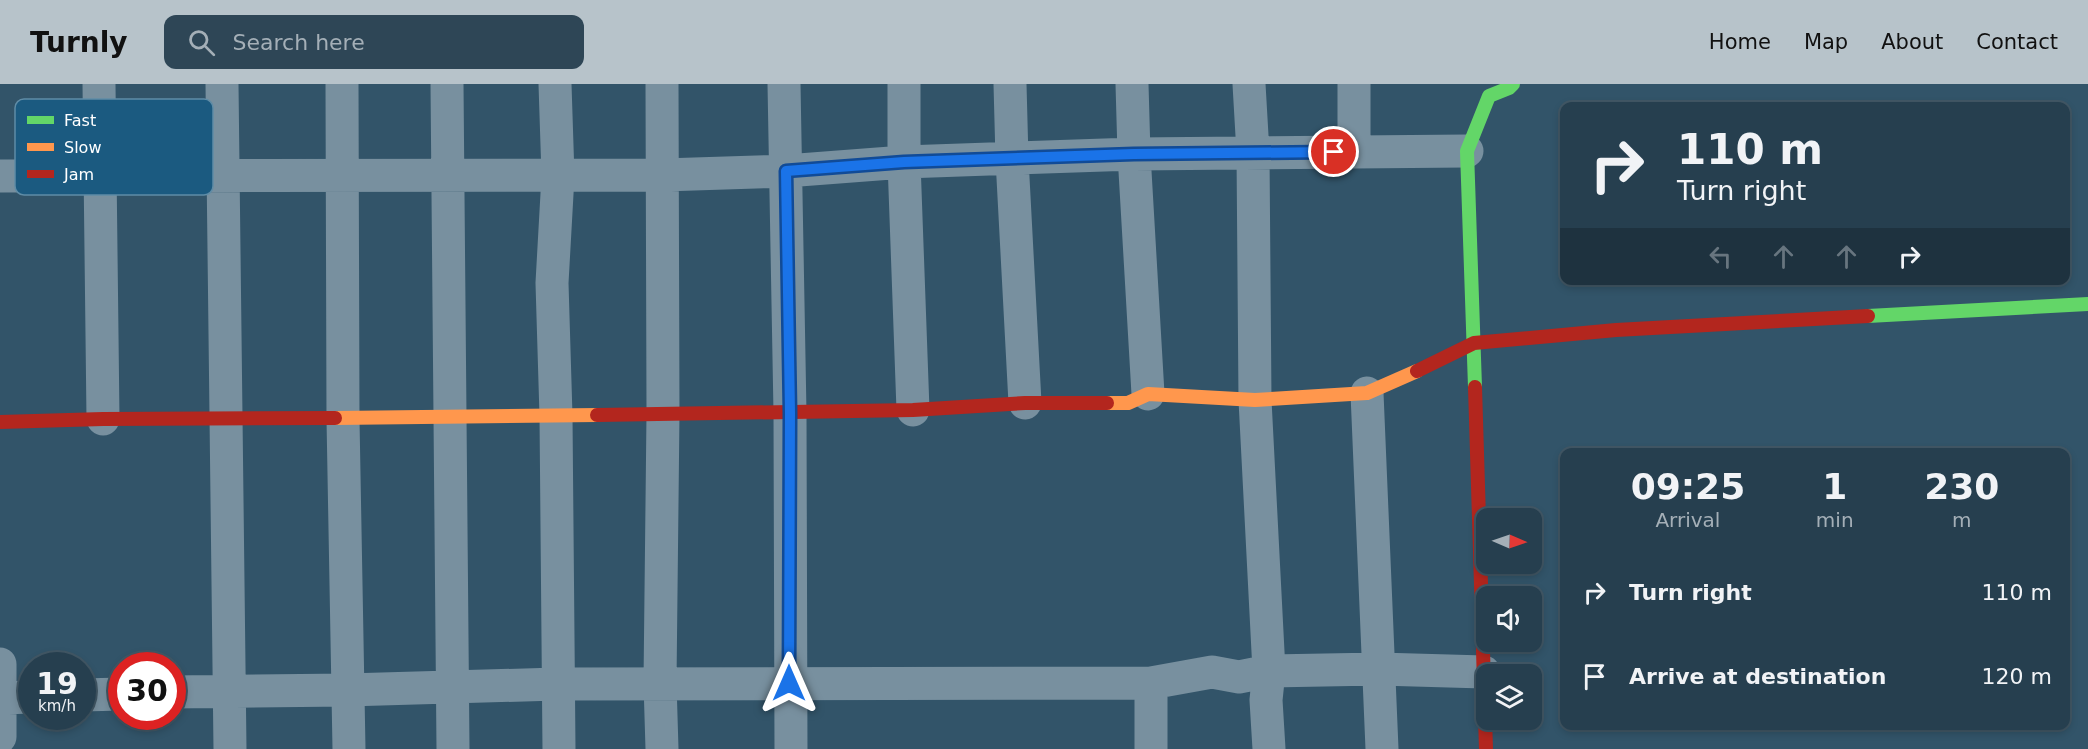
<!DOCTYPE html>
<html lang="en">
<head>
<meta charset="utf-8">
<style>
	:root { --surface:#263f4f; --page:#2e4656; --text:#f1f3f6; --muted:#a4afb7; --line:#425866; --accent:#b7c3ca }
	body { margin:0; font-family:"DejaVu Sans",sans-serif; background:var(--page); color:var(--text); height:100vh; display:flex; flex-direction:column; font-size:22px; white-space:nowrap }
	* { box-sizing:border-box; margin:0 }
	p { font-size:20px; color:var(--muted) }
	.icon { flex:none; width:33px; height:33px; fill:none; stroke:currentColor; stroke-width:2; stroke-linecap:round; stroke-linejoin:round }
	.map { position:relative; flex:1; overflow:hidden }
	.panel { position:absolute; left:1560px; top:364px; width:510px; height:282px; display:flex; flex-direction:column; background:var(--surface); border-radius:12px; box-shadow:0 3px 9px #0003,0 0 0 2px var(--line) }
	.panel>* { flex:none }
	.top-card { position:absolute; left:1560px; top:18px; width:510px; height:183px; border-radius:12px; box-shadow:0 3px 9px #0003,0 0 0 2px var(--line); background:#263f4f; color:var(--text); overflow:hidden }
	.needle { width:39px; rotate:92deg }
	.tools { position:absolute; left:1476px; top:424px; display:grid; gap:12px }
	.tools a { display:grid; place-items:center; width:66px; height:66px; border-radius:12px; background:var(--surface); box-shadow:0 3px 9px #0003,0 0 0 2px var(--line); font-size:30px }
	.speed { position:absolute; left:18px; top:568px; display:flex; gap:12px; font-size:30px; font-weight:700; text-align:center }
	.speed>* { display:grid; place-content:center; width:78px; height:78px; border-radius:50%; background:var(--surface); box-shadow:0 3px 9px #0003,0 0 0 2px var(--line); line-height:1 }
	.speed small { font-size:15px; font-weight:400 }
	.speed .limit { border:9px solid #d22; background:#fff; color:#111 }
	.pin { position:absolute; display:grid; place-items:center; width:51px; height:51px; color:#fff; margin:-26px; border:3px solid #fff; border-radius:50%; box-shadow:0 2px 6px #0007 }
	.me { position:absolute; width:66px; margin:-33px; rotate:0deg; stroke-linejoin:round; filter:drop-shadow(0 0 4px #0008) }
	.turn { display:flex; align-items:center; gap:21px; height:126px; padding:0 18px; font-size:27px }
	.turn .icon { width:78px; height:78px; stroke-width:2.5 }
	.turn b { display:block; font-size:42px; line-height:51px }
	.lanes { display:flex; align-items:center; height:57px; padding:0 18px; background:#0003; justify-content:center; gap:30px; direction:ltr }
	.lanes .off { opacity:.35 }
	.eta { display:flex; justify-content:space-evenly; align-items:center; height:102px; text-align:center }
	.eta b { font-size:36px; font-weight:700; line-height:42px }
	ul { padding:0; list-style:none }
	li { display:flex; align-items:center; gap:18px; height:84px; padding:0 18px }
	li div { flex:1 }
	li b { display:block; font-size:22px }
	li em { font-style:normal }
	header { display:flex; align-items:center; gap:36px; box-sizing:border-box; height:84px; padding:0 30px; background:var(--accent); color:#111 }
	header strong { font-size:28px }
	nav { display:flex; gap:33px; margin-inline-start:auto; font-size:21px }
	.search { width:420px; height:54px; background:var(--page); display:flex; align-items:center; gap:15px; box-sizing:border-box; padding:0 21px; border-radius:12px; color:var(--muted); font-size:22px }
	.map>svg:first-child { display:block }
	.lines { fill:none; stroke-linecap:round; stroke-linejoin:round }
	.street { stroke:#78909f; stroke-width:33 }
	.fast { stroke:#63d668; stroke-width:14 }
	.slow { stroke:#ff974d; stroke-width:14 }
	.jam { stroke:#b3261e; stroke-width:14 }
	.route-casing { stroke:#114b97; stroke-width:15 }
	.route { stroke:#1a73e8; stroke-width:10 }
	.key { fill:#1b5a80; stroke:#5f8ca6; stroke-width:1.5 }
	.key-label { font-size:16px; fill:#fff }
</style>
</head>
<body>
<header>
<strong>Turnly</strong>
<div class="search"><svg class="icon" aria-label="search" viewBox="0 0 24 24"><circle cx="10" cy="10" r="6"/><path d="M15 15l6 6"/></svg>Search here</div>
<nav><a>Home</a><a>Map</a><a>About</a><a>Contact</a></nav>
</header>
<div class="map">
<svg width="2088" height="665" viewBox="0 0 2088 665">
	<rect width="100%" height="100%" fill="#325469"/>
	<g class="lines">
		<path class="street" d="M 99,0 L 103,335
			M 222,0 L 230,665
			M 342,0 L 343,335 L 349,665
			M 447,0 L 453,665
			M 555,0 L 558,92 L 552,199 L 556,332 L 559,665
			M 662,0 L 663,329 L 660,599 L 662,665
			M 784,0 L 790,329 L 791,665
			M 904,0 L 904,78 L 913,326
			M 1010,0 L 1012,75 L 1025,319
			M 1132,0 L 1134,70 L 1148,310
			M 1249,0 L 1253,69 L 1255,316 L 1269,587 L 1266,616 L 1269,665
			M 1354,68 L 1354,0
			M 0,92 L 663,91 L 786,87 L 904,78 L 1134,70 L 1467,67
			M 1367,309 L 1382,665
			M 0,580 L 0,653
			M 1151,599 L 1151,665
			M 172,608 L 347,606 L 557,600 L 1151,599 L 1212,588 L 1239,593 L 1269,587 L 1379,585 L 1484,588
			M 82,611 L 122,610
			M 1,614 L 32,613"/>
		<path class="fast" d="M 1868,232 L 2088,220
			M 1475,303 L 1467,67 L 1489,12 L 1509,4 L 1513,0"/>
		<path class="slow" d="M 1107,319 L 1128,319 L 1148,310 L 1255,316 L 1367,309 L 1417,287
			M 335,334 L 597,331"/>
		<path class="jam" d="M 1417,287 L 1474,259 L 1616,246 L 1868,232
			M 1475,303 L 1486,665
			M 597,331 L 913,326 L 1025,319 L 1107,319
			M 0,338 L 103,335 L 335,334"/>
	</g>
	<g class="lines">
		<g class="route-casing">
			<path id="route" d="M 789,599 L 790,329 L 786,87 L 904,78 L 1134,70 L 1334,68"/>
		</g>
		<use href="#route" class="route"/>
	</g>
	<rect x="15" y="15" width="198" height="96" rx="9" class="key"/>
	<rect x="27" y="32" width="27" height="8" fill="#63d668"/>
	<rect x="27" y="59" width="27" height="8" fill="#ff974d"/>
	<rect x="27" y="86" width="27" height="8" fill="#b3261e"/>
	<g class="key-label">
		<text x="64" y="42">Fast</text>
		<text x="64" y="69">Slow</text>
		<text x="64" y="96">Jam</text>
	</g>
</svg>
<div class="tools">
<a><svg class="needle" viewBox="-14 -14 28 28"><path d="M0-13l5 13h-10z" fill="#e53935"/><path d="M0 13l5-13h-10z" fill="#a4afb7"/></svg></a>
<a><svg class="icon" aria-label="sound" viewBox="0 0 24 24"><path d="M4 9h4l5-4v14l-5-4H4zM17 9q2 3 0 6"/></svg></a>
<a><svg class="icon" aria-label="layers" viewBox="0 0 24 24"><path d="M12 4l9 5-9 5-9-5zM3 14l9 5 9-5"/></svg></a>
</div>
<div class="speed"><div>19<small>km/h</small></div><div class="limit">30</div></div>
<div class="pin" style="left:1334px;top:68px;background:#d93025"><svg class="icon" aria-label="arrive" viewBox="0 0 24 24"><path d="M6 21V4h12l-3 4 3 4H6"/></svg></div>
<svg class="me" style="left:789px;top:599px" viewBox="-20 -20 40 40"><path d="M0-17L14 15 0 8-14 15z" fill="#1a73e8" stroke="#fff" stroke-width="4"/></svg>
<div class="top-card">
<div class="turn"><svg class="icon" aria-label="right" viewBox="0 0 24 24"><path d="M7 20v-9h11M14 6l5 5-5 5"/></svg><div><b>110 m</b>Turn right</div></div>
<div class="lanes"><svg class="icon off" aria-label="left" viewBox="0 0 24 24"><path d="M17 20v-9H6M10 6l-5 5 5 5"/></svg><svg class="icon off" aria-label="ahead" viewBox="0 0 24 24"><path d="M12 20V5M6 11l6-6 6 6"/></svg><svg class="icon off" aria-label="ahead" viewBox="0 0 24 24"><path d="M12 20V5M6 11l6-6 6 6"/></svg><svg class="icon" aria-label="right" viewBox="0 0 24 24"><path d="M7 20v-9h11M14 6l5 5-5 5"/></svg></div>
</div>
<section class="panel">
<div class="eta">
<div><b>09:25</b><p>Arrival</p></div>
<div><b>1</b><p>min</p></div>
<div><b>230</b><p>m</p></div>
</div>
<ul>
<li><svg class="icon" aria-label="right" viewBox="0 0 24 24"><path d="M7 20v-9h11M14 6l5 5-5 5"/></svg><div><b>Turn right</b></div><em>110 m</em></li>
<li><svg class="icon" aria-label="arrive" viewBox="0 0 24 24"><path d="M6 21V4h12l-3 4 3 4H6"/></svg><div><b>Arrive at destination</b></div><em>120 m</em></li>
</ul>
</section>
</div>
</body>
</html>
